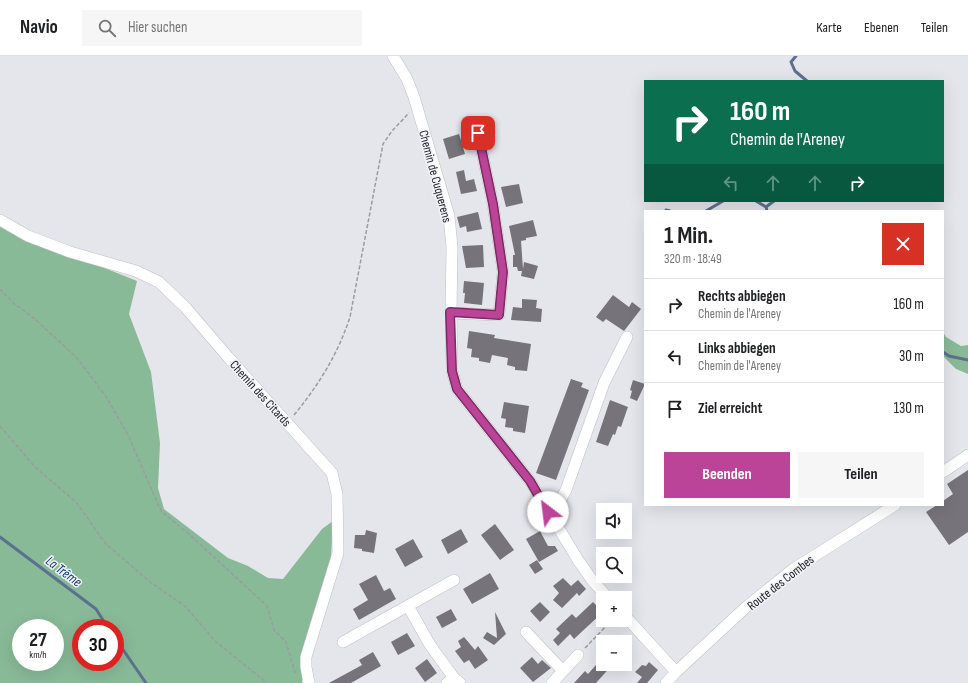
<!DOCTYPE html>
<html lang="de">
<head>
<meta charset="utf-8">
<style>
	:root { --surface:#fff; --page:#f6f6f6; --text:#202124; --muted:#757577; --line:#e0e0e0; --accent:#bb4398 }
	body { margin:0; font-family:"Sofia Sans Condensed",sans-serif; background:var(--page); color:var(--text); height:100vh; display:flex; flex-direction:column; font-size:15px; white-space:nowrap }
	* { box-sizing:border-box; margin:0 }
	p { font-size:13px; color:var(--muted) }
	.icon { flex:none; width:22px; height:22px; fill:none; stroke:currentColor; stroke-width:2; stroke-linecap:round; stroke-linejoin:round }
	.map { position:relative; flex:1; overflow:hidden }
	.side { position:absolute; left:644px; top:154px; width:300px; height:296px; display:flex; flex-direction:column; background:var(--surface); border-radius:0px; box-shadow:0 4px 16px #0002 }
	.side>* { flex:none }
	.hud { position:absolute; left:644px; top:24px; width:300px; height:122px; border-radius:0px; box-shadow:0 4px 16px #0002; background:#0b6e4f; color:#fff; overflow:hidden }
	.buttons { position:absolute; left:596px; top:447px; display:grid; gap:8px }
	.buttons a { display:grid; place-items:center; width:36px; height:36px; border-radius:0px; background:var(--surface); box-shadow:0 4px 16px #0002; font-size:20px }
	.speed { position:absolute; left:12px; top:563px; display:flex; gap:8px; font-size:20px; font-weight:700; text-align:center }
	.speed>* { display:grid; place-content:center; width:52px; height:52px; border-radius:50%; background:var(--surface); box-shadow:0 4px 16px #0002; line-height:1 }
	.speed small { font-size:10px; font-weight:400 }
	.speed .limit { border:6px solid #d22; background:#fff; color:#111 }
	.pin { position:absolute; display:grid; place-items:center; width:34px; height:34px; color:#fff; margin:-17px; border-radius:8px; box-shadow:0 2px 6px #0006 }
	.me { position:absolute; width:44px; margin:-22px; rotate:330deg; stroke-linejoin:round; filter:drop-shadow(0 0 3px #0008) }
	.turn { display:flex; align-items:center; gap:14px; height:84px; padding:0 20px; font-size:18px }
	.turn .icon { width:52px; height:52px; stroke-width:2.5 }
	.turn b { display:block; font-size:28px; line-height:34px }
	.lanes { display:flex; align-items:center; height:38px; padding:0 20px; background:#0003; justify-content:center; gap:20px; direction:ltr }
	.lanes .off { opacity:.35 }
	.round { display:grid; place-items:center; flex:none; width:42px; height:42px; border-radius:0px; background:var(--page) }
	.head { display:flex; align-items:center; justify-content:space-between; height:68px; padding:0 20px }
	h1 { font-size:24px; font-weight:700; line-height:30px }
	.cta { display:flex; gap:8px; margin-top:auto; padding:8px 20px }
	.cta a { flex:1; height:46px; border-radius:0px; background:var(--accent); color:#fff; font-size:16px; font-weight:700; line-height:46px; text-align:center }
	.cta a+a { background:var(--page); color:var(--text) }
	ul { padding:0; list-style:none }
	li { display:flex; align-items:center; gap:12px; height:52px; padding:0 20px; border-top:1px solid var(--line) }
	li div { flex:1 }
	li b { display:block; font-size:15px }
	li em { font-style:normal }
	header { display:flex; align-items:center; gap:24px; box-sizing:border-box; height:56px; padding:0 20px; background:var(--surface); border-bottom:1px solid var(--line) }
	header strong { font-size:19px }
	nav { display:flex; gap:22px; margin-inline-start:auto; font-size:14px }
	.search { width:280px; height:36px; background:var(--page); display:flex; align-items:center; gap:10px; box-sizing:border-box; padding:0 14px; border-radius:0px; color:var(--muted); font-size:15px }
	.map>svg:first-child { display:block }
	.forest { fill:#89ba98; fill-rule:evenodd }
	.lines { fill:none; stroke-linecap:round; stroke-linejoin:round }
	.stream { stroke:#5c718f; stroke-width:3 }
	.building { fill:#76747a }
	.minor-casing { stroke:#bebfc5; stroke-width:12 }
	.path { stroke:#9b9ba0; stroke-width:1.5; stroke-dasharray:4 2; stroke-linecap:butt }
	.minor { stroke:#fff; stroke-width:11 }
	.route-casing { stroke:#7a2c63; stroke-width:10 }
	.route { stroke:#bb4398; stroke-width:7 }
	.labels { text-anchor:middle; stroke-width:3; stroke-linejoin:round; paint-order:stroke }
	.street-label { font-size:13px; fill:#252528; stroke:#f2f3fa }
	.water-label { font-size:14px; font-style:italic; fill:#153e73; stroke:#f2f3fa }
</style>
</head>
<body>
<header>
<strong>Navio</strong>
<div class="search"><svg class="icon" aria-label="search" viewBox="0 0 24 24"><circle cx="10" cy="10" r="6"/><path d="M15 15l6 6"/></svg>Hier suchen</div>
<nav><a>Karte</a><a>Ebenen</a><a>Teilen</a></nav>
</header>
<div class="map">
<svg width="968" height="627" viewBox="0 0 968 627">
	<rect width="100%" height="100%" fill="#e5e6ec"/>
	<path class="forest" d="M 0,167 L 12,175 L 137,225 L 129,258 L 151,316 L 160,387 L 158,432 L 164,453 L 228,502 L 248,510 L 268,522 L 283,523 L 322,473 L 333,465 L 331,501 L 302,595 L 302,627 L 0,627 ZM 21,572 L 55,572 L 55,606 L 21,606 ZM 81,572 L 115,572 L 115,606 L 81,606 Z
		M 943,276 L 946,281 L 961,290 L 968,289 L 968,318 L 956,313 L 943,300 Z"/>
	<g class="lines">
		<path class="stream" d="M 796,0 L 791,6 L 795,15 L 807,25
			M 756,145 L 766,151 L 767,155
			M 766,151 L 774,145
			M 666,154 L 670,155
			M 706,155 L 723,145
			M 943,296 L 949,300 L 968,304
			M 0,481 L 96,553 L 108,572
			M 115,582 L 146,627"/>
	</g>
	<path class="building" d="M 459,78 L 465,98 L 449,103 L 443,83 Z
		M 464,114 L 466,125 L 474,123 L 477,135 L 461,138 L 456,116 Z
		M 519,128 L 523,147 L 506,151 L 501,131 Z
		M 478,156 L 482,173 L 467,176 L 466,170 L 460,172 L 457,161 Z
		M 533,164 L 537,180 L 526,182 L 526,184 L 521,185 L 523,213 L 524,206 L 538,210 L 534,223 L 521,220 L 522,215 L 518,215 L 517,211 L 513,211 L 513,199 L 515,199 L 509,170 Z
		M 483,189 L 484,211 L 466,212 L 462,190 Z
		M 464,225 L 484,227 L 482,249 L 464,247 L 465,237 L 463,237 Z
		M 613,239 L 629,251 L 632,246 L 641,253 L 624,275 L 606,263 L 603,266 L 596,261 Z
		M 522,243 L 537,244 L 536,252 L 542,253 L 541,266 L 511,264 L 513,251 L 522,252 Z
		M 469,275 L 495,279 L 494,282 L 531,288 L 527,315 L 515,314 L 515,311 L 507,309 L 508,302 L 492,299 L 490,307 L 479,305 L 479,302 L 471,301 L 472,293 L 467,292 Z
		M 571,323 L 583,327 L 581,331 L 589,334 L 556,424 L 536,417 Z
		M 633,324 L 645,328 L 637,345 L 630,342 L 632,335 L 630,334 Z
		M 610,344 L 628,351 L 621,371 L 618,370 L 615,379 L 613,378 L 608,390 L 596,386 Z
		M 504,346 L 529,350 L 525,377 L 513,375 L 513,372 L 505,371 L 506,363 L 501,362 Z
		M 968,414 L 968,476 L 949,489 L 926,456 L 937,449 L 943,449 L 943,445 L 953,438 L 947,428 Z
		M 495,468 L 514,494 L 500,504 L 481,479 Z
		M 461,473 L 468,486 L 448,498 L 441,484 Z
		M 366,474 L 377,477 L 374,497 L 362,495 L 362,493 L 354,492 L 355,479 L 365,479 Z
		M 540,475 L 548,490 L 555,490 L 558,495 L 539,506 L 526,483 Z
		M 413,483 L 423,501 L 405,511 L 395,493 Z
		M 537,504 L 543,513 L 535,518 L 529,509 Z
		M 490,517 L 499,533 L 472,548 L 463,533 Z
		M 376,519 L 384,535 L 390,532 L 396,543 L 359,564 L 353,553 L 368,544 L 359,528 Z
		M 563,522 L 571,530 L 578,524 L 586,533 L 579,540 L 577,537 L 562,552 L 553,544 L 559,537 L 553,530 Z
		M 540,546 L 550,556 L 540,566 L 530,555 Z
		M 593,546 L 603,556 L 574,583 L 570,578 L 558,590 L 553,584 L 560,577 L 556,573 L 572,558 L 576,562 Z
		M 451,553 L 457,564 L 442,572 L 436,561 Z
		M 495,556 L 506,578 L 494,589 L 483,582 L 487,576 L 497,582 Z
		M 407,577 L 415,590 L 398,599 L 391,586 Z
		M 464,581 L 475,594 L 478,590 L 488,604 L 475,613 L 469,604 L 464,607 L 455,595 L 461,591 L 458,585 Z
		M 373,596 L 381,610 L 351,627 L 329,627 L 362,609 L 359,604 Z
		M 532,601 L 538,608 L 542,604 L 551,612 L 533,626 L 520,612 Z
		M 603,601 L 603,608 L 613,608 L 596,627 L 574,627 L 585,615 L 588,618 Z
		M 427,603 L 437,617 L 425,626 L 415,612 Z
		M 649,606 L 658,614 L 647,627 L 637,627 L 642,621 L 635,616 L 642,609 L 646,610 Z"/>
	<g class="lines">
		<g class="minor-casing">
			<path id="minor" d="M 393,0 L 407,23 L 414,41 L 449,160 L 452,191 L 451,257 L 452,315 L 457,333 L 530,425 L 578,504 L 592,524 L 608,542
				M 0,164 L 28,180 L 70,196 L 136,215 L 159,226 L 186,252 L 228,301 L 332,417 L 337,438 L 338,497 L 306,601 L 306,611 L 309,627
				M 451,257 L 499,259 L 503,216 L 493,148 L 478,77
				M 943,416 L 968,399
				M 548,456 L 559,447 L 566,434 L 604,327 L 627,281
				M 408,550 L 430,589 L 454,622
				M 625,560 L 676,616 L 666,627
				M 526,576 L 563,615
				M 343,586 L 454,524
				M 676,616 L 745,552 L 792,514 L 895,449
				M 447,627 L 454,622 L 460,627
				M 552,627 L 578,599"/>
		</g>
		<path class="path" d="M 0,233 L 12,246 L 35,263 L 77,302 L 105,339 L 128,379 L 161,455 L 190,479 L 267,550 L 274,574 L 286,586 L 296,619
			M 294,359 C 318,330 338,298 350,261 L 383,88 L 392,75 L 409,57
			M 0,370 L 35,411 L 77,447 L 105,487 L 150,526 L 185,550 L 215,585 L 267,627
			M 585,592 L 612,564"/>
		<use href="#minor" class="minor"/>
	</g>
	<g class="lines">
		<g class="route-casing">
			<path id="route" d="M 478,77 L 493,148 L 503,216 L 499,259 L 450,256 L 452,315 L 457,333 L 530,425 L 548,456"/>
		</g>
		<use href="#route" class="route"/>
	</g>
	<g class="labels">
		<g class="street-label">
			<text transform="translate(436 120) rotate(75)" y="5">Chemin de Cuquerens</text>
			<text transform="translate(261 337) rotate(48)" y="5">Chemin des Citards</text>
			<text transform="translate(780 526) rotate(-38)" y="5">Route des Combes</text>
		</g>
		<g class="water-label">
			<text transform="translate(64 515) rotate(37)" y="5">La Trême</text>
		</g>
	</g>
</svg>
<div class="buttons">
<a><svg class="icon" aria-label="sound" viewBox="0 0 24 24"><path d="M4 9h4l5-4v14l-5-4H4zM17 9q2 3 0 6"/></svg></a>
<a><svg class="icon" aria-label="search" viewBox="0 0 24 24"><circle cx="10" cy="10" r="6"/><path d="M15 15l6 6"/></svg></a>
<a>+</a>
<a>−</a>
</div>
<div class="speed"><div>27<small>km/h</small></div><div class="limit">30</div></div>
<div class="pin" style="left:478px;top:77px;background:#d93025"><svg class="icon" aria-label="arrive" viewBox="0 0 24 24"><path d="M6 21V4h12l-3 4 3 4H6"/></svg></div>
<svg class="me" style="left:548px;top:456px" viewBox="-20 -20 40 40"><circle r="19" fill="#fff"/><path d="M0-13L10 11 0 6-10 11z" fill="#bb4398"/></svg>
<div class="hud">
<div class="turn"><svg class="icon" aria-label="right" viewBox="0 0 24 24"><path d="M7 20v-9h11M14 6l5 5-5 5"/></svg><div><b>160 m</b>Chemin de l'Areney</div></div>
<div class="lanes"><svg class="icon off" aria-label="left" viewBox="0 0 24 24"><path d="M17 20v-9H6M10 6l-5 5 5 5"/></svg><svg class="icon off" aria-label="ahead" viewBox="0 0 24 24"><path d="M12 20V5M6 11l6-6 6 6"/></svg><svg class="icon off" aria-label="ahead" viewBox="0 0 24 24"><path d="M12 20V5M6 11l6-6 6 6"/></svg><svg class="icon" aria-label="right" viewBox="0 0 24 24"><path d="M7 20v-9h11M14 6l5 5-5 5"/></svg></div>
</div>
<section class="side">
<div class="head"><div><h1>1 Min.</h1><p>320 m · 18:49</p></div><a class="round" style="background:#d93025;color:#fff"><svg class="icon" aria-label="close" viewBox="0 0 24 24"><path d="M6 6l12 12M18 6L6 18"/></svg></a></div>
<ul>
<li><svg class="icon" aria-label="right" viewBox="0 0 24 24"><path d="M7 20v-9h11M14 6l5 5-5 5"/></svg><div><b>Rechts abbiegen</b><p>Chemin de l'Areney</p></div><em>160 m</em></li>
<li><svg class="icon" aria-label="left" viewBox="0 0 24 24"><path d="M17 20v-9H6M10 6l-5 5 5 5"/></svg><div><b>Links abbiegen</b><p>Chemin de l'Areney</p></div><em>30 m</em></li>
<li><svg class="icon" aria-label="arrive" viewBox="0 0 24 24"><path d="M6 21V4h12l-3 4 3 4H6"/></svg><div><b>Ziel erreicht</b></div><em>130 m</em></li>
</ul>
<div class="cta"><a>Beenden</a><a>Teilen</a></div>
</section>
</div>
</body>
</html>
